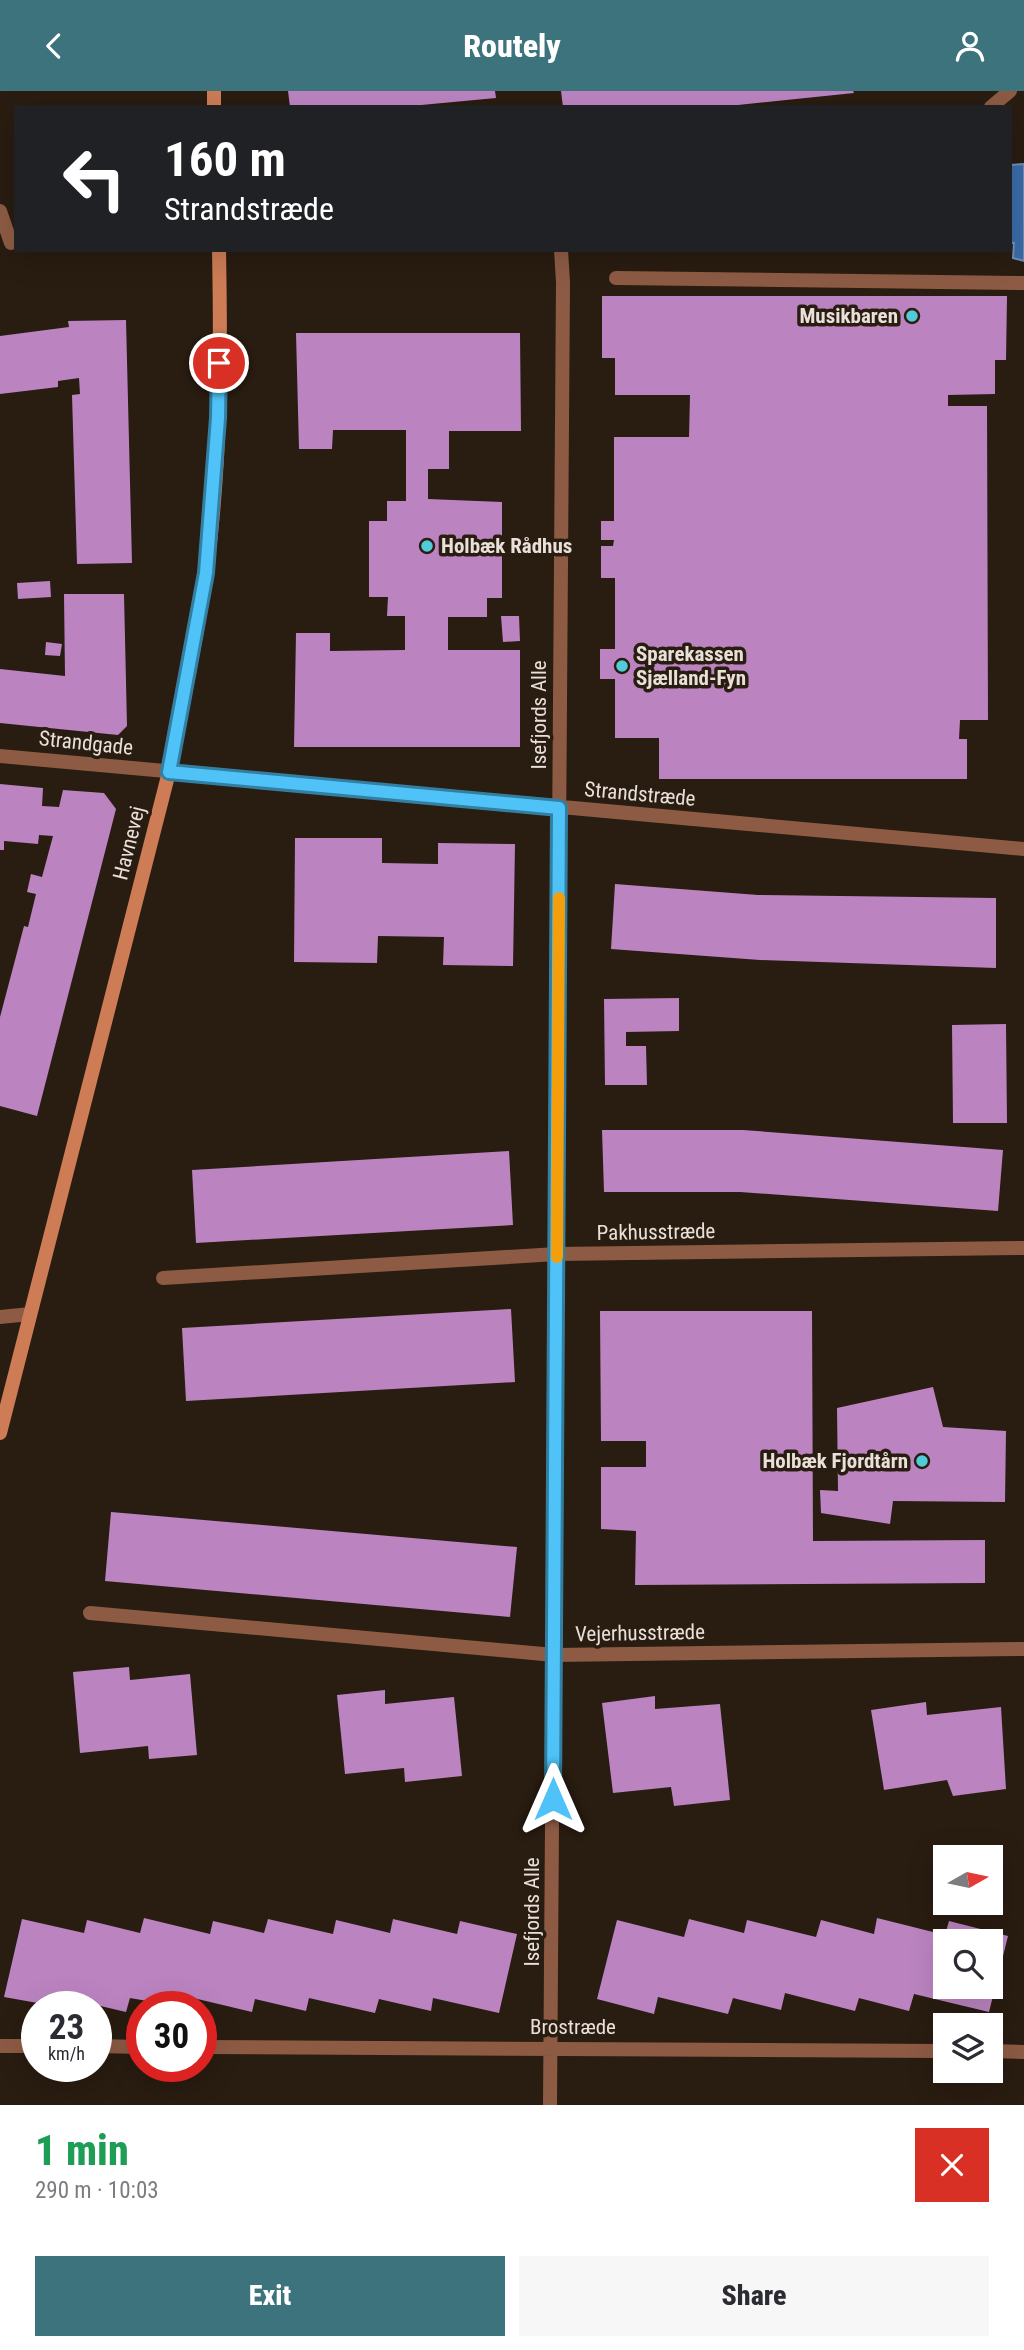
<!DOCTYPE html>
<html lang="en">
<head>
<meta charset="utf-8">
<style>
	:root { --surface:#fff; --page:#f7f7f7; --text:#2b2b33; --muted:#7c7c81; --accent:#3d737d }
	body { margin:0; font-family:"Roboto Condensed",sans-serif; background:var(--page); color:var(--text); height:100vh; display:flex; flex-direction:column; font-size:26px; white-space:nowrap }
	* { box-sizing:border-box; margin:0 }
	p { font-size:23px; color:var(--muted) }
	.icon { flex:none; width:38px; height:38px; fill:none; stroke:currentColor; stroke-width:2; stroke-linecap:round; stroke-linejoin:round }
	.map { position:relative; height:2014px; overflow:hidden }
	.details { display:flex; flex-direction:column; background:var(--surface); flex:1 }
	.details>* { flex:none }
	.top-card { position:absolute; left:14px; top:14px; width:998px; height:147px; border-radius:0px; box-shadow:0 7px 28px #0002; background:#202124; color:#fff; overflow:hidden }
	.needle { width:46px; rotate:81deg }
	.fabs { position:absolute; left:933px; top:1754px; display:grid; gap:14px }
	.fabs a { display:grid; place-items:center; width:70px; height:70px; border-radius:0px; background:var(--surface); box-shadow:0 7px 28px #0002; font-size:35px }
	.speed { position:absolute; left:21px; top:1900px; display:flex; gap:14px; font-size:35px; font-weight:700; text-align:center }
	.speed>* { display:grid; place-content:center; width:91px; height:91px; border-radius:50%; background:var(--surface); box-shadow:0 7px 28px #0002; line-height:1 }
	.speed small { font-size:18px; font-weight:400 }
	.speed .limit { border:10px solid #d22; background:#fff; color:#111 }
	.pin { position:absolute; display:grid; place-items:center; width:60px; height:60px; color:#fff; margin:-30px; border:4px solid #fff; border-radius:50%; box-shadow:0 2px 7px #0007 }
	.me { position:absolute; width:77px; margin:-38px; rotate:0deg; stroke-linejoin:round; filter:drop-shadow(0 0 5px #0008) }
	.turn { display:flex; align-items:center; gap:24px; height:147px; padding:0 35px; font-size:32px }
	.turn .icon { width:91px; height:91px; stroke-width:2.5 }
	.turn b { display:block; font-size:49px; line-height:60px }
	.round { display:grid; place-items:center; flex:none; width:74px; height:74px; border-radius:0px; background:var(--page) }
	.head { display:flex; align-items:center; justify-content:space-between; height:119px; padding:0 35px }
	h1 { font-size:42px; font-weight:800; line-height:52px; color:#1e9e55 }
	.cta { display:flex; gap:14px; margin-top:auto; padding:14px 35px }
	.cta a { flex:1; height:80px; border-radius:0px; background:var(--accent); color:#fff; font-size:28px; font-weight:800; line-height:80px; text-align:center }
	.cta a+a { background:var(--page); color:var(--text) }
	header { display:flex; justify-content:space-between; align-items:center; height:91px; padding:0 35px; background:var(--accent); color:#fff; font-size:32px; font-weight:800 }
	.map>svg:first-child { display:block }
	.water { fill:#3a6aa5; stroke:#6e8db5; stroke-width:2 }
	.building { fill:#bb84c1; fill-rule:evenodd }
	.lines { fill:none; stroke-linecap:round; stroke-linejoin:round }
	.street { stroke:#8d5b44; stroke-width:14 }
	.secondary { stroke:#cd7c56; stroke-width:14 }
	.route-casing { stroke:#337fa1; stroke-width:18 }
	.route { stroke:#4fc3f7; stroke-width:12 }
	.slow { stroke:#f59e0b; stroke-width:12 }
	.poi-dot { fill:#52cbd8; stroke:#291c11; stroke-width:2.5 }
	.labels { text-anchor:middle; stroke-width:7; stroke-linejoin:round; paint-order:stroke }
	.poi-label { font-size:21px; font-weight:bold; fill:#e9e0d9; stroke:#291c11; text-anchor:end }
	.street-label { font-size:21px; fill:#e9e0d9; stroke:#291c11 }
</style>
</head>
<body>
<header><svg class="icon" aria-label="back" viewBox="0 0 24 24"><path d="M15 5l-7 7 7 7"/></svg>Routely<svg class="icon" aria-label="person" viewBox="0 0 24 24"><circle cx="12" cy="8" r="4"/><path d="M4 21q1-7 8-7t8 7"/></svg></header>
<div class="map">
<svg width="1024" height="2014" viewBox="0 0 1024 2014">
	<rect width="100%" height="100%" fill="#291c11"/>
	<path class="water" d="M 1024,73 L 1024,170 L 1013,167 L 1014,152 L 1010,152 L 1010,74 Z"/>
	<path class="building" d="M 288,0 L 495,0 L 496,7 L 400,16 L 290,16 Z
		M 561,0 L 853,0 L 854,2 L 719,16 L 563,16 Z
		M 602,205 L 1007,205 L 1006,269 L 995,269 L 995,303 L 948,304 L 948,315 L 987,315 L 988,629 L 960,629 L 959,648 L 967,648 L 967,688 L 659,688 L 659,647 L 615,647 L 615,588 L 600,588 L 600,558 L 615,558 L 615,487 L 601,487 L 601,455 L 613,455 L 614,449 L 601,449 L 601,430 L 614,430 L 614,346 L 689,346 L 690,304 L 615,304 L 615,267 L 602,267 Z
		M 126,229 L 132,472 L 77,473 L 72,304 L 80,303 L 79,287 L 58,290 L 58,296 L 0,303 L 0,245 L 69,236 L 68,230 Z
		M 296,242 L 520,242 L 521,340 L 449,340 L 449,378 L 428,378 L 428,408 L 502,411 L 502,507 L 487,507 L 487,526 L 448,526 L 448,559 L 520,559 L 520,656 L 294,656 L 296,542 L 330,542 L 330,560 L 405,559 L 405,525 L 387,525 L 388,506 L 369,506 L 369,430 L 387,430 L 387,410 L 406,410 L 406,339 L 333,339 L 332,358 L 299,358 Z
		M 50,490 L 51,506 L 18,508 L 17,492 Z
		M 64,503 L 124,503 L 127,635 L 118,644 L 0,632 L 0,578 L 65,585 Z
		M 501,525 L 519,525 L 520,550 L 503,551 Z
		M 46,551 L 62,553 L 60,565 L 45,564 Z
		M 0,693 L 43,697 L 42,715 L 59,716 L 63,699 L 104,702 L 116,718 L 37,1025 L 0,1015 L 0,926 L 24,835 L 28,836 L 36,803 L 27,801 L 31,783 L 42,786 L 53,745 L 39,744 L 38,753 L 4,750 L 4,759 L 0,759 Z
		M 295,747 L 382,747 L 382,772 L 438,773 L 438,752 L 515,753 L 513,875 L 443,874 L 444,846 L 378,845 L 377,872 L 294,871 Z
		M 615,793 L 758,804 L 996,807 L 996,877 L 760,869 L 611,858 Z
		M 679,907 L 679,940 L 626,941 L 626,955 L 646,955 L 647,994 L 605,994 L 604,908 Z
		M 1006,933 L 1007,1032 L 953,1032 L 952,934 Z
		M 602,1039 L 743,1039 L 1003,1059 L 998,1120 L 740,1101 L 604,1101 Z
		M 509,1060 L 513,1134 L 196,1152 L 192,1079 Z
		M 511,1218 L 515,1291 L 186,1310 L 182,1237 Z
		M 600,1220 L 812,1220 L 813,1450 L 985,1449 L 985,1492 L 635,1494 L 636,1440 L 601,1438 L 601,1376 L 646,1376 L 646,1350 L 601,1350 Z
		M 933,1296 L 943,1336 L 1006,1340 L 1005,1411 L 893,1410 L 890,1433 L 821,1422 L 820,1399 L 838,1400 L 837,1317 Z
		M 111,1421 L 517,1456 L 510,1526 L 105,1490 Z
		M 129,1576 L 130,1589 L 190,1583 L 197,1664 L 149,1668 L 148,1655 L 80,1662 L 73,1581 Z
		M 385,1599 L 385,1613 L 454,1606 L 462,1685 L 405,1691 L 404,1677 L 345,1683 L 337,1604 Z
		M 655,1605 L 655,1618 L 720,1613 L 730,1709 L 674,1715 L 671,1696 L 613,1702 L 602,1612 Z
		M 926,1611 L 927,1624 L 1001,1616 L 1006,1698 L 953,1705 L 947,1689 L 884,1699 L 871,1619 Z
		M 144,1827 L 210,1843 L 213,1830 L 264,1842 L 268,1828 L 333,1843 L 336,1829 L 390,1842 L 393,1828 L 457,1843 L 460,1830 L 517,1843 L 499,1922 L 433,1907 L 431,1920 L 379,1908 L 375,1922 L 309,1907 L 306,1920 L 255,1908 L 252,1921 L 185,1905 L 182,1916 L 130,1907 L 126,1921 L 62,1906 L 60,1916 L 4,1906 L 22,1828 L 84,1842 L 87,1829 L 140,1842 Z
		M 877,1827 L 945,1844 L 949,1830 L 1008,1845 L 989,1921 L 914,1903 L 909,1920 L 859,1907 L 855,1920 L 785,1902 L 781,1919 L 733,1907 L 728,1923 L 658,1906 L 654,1923 L 597,1908 L 617,1829 L 684,1846 L 689,1828 L 744,1842 L 747,1829 L 816,1846 L 821,1829 L 874,1843 ZM 945,1850 L 990,1850 L 990,1895 L 945,1895 Z"/>
	<g class="lines">
		<path class="street" d="M 991,16 L 1010,0
			M 0,120 L 11,152
			M 616,187 L 1024,192
			M 0,665 L 1024,758
			M 163,1187 L 557,1163 L 1024,1157
			M 0,1226 L 30,1223
			M 90,1522 L 554,1564 L 1024,1558
			M 0,1955 L 37,1955
			M 96,1955 L 142,1956
			M 201,1956 L 945,1960
			M 990,1960 L 1024,1961
			M 550,2014 L 563,191 L 561,159"/>
		<path class="secondary" d="M 214,0 L 214,16
			M 0,1342 L 169,681 C 182,615 197,550 206,483 C 221,377 221,266 219,159"/>
	</g>
	<g class="lines">
		<g class="route-casing">
			<path id="route" d="M 219,272 L 218,327 L 206,482 L 169,681 L 559,717 L 553,1708"/>
		</g>
		<use href="#route" class="route"/>
		<path class="slow" d="M 557,1166 L 559,807"/>
	</g>
	<g class="poi-dot">
		<circle cx="912" cy="225" r="7"/>
		<circle cx="427" cy="455" r="7"/>
		<circle cx="622" cy="575" r="7"/>
		<circle cx="922" cy="1370" r="7"/>
	</g>
	<g class="labels">
		<g class="poi-label">
			<text x="898" y="232">Musikbaren</text>
			<text x="441" y="462" text-anchor="start">Holbæk Rådhus</text>
			<text x="636" y="570" text-anchor="start">Sparekassen<tspan x="636" dy="24">Sjælland-Fyn</tspan></text>
			<text x="908" y="1377">Holbæk Fjordtårn</text>
		</g>
		<g class="street-label">
			<text transform="translate(539 624) rotate(-90)" y="7">Isefjords Alle</text>
			<text transform="translate(86 652) rotate(6)" y="7">Strandgade</text>
			<text transform="translate(640 703) rotate(5)" y="7">Strandstræde</text>
			<text transform="translate(129 752) rotate(-76)" y="7">Havnevej</text>
			<text transform="translate(656 1141) rotate(-1)" y="7">Pakhusstræde</text>
			<text transform="translate(640 1542) rotate(-1)" y="7">Vejerhusstræde</text>
			<text transform="translate(532 1821) rotate(-90)" y="7">Isefjords Alle</text>
			<text x="573" y="1943">Brostræde</text>
		</g>
	</g>
</svg>
<div class="fabs">
<a><svg class="needle" viewBox="-14 -14 28 28"><path d="M0-13l5 13h-10z" fill="#e53935"/><path d="M0 13l5-13h-10z" fill="#7c7c81"/></svg></a>
<a><svg class="icon" aria-label="search" viewBox="0 0 24 24"><circle cx="10" cy="10" r="6"/><path d="M15 15l6 6"/></svg></a>
<a><svg class="icon" aria-label="layers" viewBox="0 0 24 24"><path d="M12 4l9 5-9 5-9-5zM3 14l9 5 9-5"/></svg></a>
</div>
<div class="speed"><div>23<small>km/h</small></div><div class="limit">30</div></div>
<div class="pin" style="left:219px;top:272px;background:#d93025"><svg class="icon" aria-label="arrive" viewBox="0 0 24 24"><path d="M6 21V4h12l-3 4 3 4H6"/></svg></div>
<svg class="me" style="left:553px;top:1708px" viewBox="-20 -20 40 40"><path d="M0-17L14 15 0 8-14 15z" fill="#4fc3f7" stroke="#fff" stroke-width="4"/></svg>
<div class="top-card">
<div class="turn"><svg class="icon" aria-label="left" viewBox="0 0 24 24"><path d="M17 20v-9H6M10 6l-5 5 5 5"/></svg><div><b>160 m</b>Strandstræde</div></div>
</div>
</div>
<section class="details">
<div class="head"><div><h1>1 min</h1><p>290 m · 10:03</p></div><a class="round" style="background:#d93025;color:#fff"><svg class="icon" aria-label="close" viewBox="0 0 24 24"><path d="M6 6l12 12M18 6L6 18"/></svg></a></div>
<div class="cta"><a>Exit</a><a>Share</a></div>
</section>
</body>
</html>
